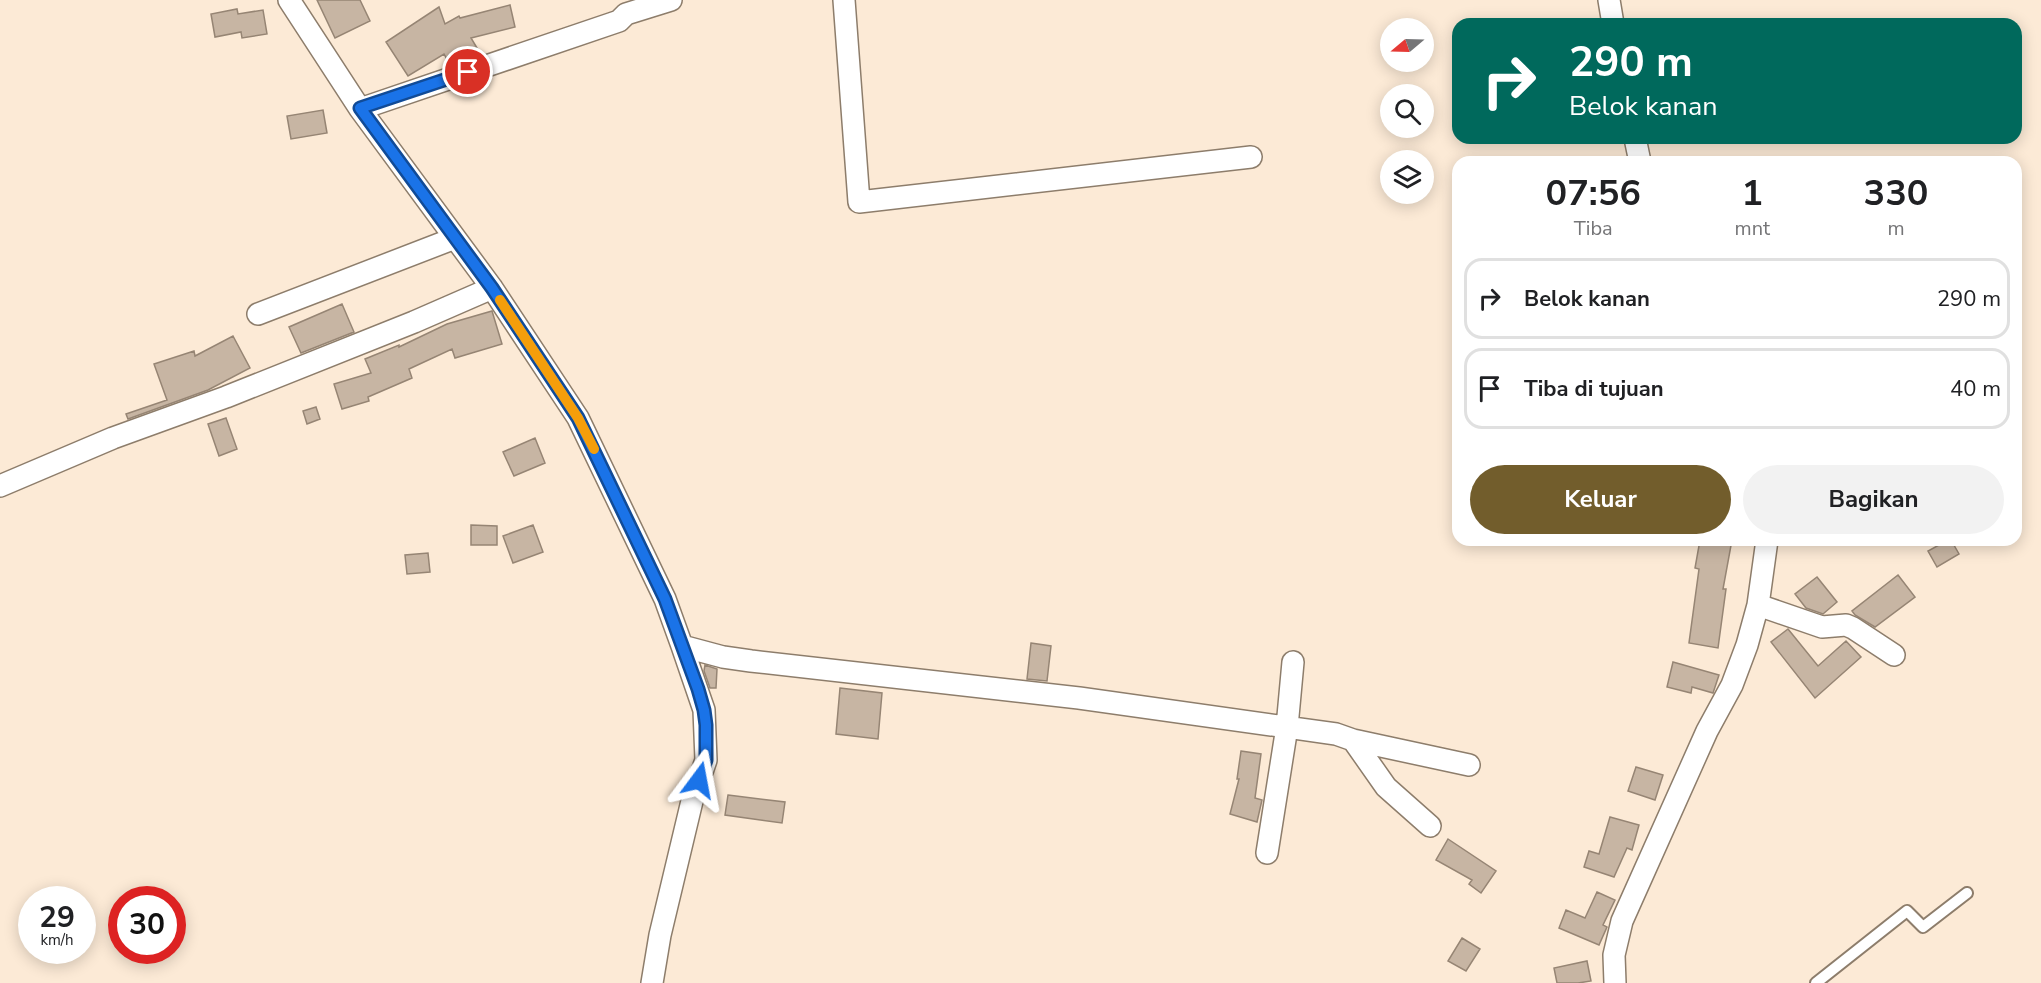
<!DOCTYPE html>
<html lang="id">
<head>
<meta charset="utf-8">
<style>
	:root { --surface:#fff; --page:#f2f2f2; --text:#202124; --muted:#757577; --line:#e0e0e0; --accent:#725d2c }
	body { margin:0; font-family:"Nunito Sans",sans-serif; background:var(--page); color:var(--text); height:100vh; display:flex; flex-direction:column; font-size:22px; white-space:nowrap }
	* { box-sizing:border-box; margin:0 }
	p { font-size:20px; color:var(--muted) }
	.icon { flex:none; width:33px; height:33px; fill:none; stroke:currentColor; stroke-width:2; stroke-linecap:round; stroke-linejoin:round }
	.map { position:relative; flex:1; overflow:hidden }
	.side { position:absolute; left:1452px; top:156px; width:570px; height:390px; display:flex; flex-direction:column; background:var(--surface); border-radius:18px; box-shadow:0 3px 15px #0003 }
	.side>* { flex:none }
	.top-card { position:absolute; left:1452px; top:18px; width:570px; height:126px; border-radius:18px; box-shadow:0 3px 15px #0003; background:#00695c; color:#fff; overflow:hidden }
	.needle { width:39px; rotate:251deg }
	.controls { position:absolute; left:1380px; top:18px; display:grid; gap:12px }
	.controls a { display:grid; place-items:center; width:54px; height:54px; border-radius:50%; background:var(--surface); box-shadow:0 3px 15px #0003; font-size:30px }
	.speed { position:absolute; left:18px; top:886px; display:flex; gap:12px; font-size:30px; font-weight:700; text-align:center }
	.speed>* { display:grid; place-content:center; width:78px; height:78px; border-radius:50%; background:var(--surface); box-shadow:0 3px 15px #0003; line-height:1 }
	.speed small { font-size:15px; font-weight:400 }
	.speed .limit { border:9px solid #d22; background:#fff; color:#111 }
	.pin { position:absolute; display:grid; place-items:center; width:51px; height:51px; color:#fff; margin:-26px; border:3px solid #fff; border-radius:50%; box-shadow:0 2px 6px #0007 }
	.me { position:absolute; width:66px; margin:-33px; rotate:13deg; stroke-linejoin:round; filter:drop-shadow(0 0 4px #0008) }
	.turn { display:flex; align-items:center; gap:21px; height:126px; padding:0 18px; font-size:27px }
	.turn .icon { width:78px; height:78px; stroke-width:2.5 }
	.turn b { display:block; font-size:42px; line-height:51px }
	.eta { display:flex; justify-content:space-evenly; align-items:center; height:102px; text-align:center }
	.eta b { font-size:36px; font-weight:700; line-height:42px }
	.primary-button { display:flex; gap:12px; margin-top:auto; padding:12px 18px }
	.primary-button a { flex:1; height:69px; border-radius:36px; background:var(--accent); color:#fff; font-size:24px; font-weight:700; line-height:69px; text-align:center }
	.primary-button a+a { background:var(--page); color:var(--text) }
	ul { padding:0; list-style:none }
	li { display:flex; align-items:center; gap:18px; height:81px; margin:0 12px 9px; padding:0 6px; border:3px solid var(--line); border-radius:18px }
	li div { flex:1 }
	li b { display:block; font-size:22px }
	li em { font-style:normal }
	.map>svg:first-child { display:block }
	.building { fill:#c7b5a3; stroke:#968574; stroke-width:1.5 }
	.lines { fill:none; stroke-linecap:round; stroke-linejoin:round }
	.service-casing { stroke:#8d7d6b; stroke-width:14 }
	.minor-casing { stroke:#8d7d6b; stroke-width:24 }
	.service { stroke:#fff; stroke-width:10 }
	.minor { stroke:#fff; stroke-width:21 }
	.route-casing { stroke:#114b97; stroke-width:15 }
	.route { stroke:#1a73e8; stroke-width:10 }
	.slow { stroke:#f59e0b; stroke-width:10 }
</style>
</head>
<body>
<div class="map">
<svg width="2041" height="983" viewBox="0 0 2041 983">
	<rect width="100%" height="100%" fill="#fcead6"/>
	<path class="building" d="M 317,0 L 360,0 L 370,21 L 335,38 Z
		M 510,5 L 515,27 L 471,38 L 480,53 L 450,65 L 444,54 L 408,76 L 386,42 L 439,7 L 445,24 L 459,16 L 460,18 Z
		M 237,9 L 238,14 L 263,10 L 267,34 L 242,38 L 241,32 L 215,37 L 211,14 Z
		M 323,110 L 327,133 L 291,139 L 287,116 Z
		M 342,304 L 354,332 L 301,353 L 289,327 Z
		M 492,311 L 502,344 L 455,358 L 452,349 L 409,369 L 412,378 L 368,397 L 369,401 L 342,409 L 334,384 L 371,373 L 365,359 L 399,345 L 399,347 L 447,324 Z
		M 233,336 L 250,368 L 208,390 L 128,419 L 126,414 L 167,400 L 154,364 L 194,351 L 195,356 Z
		M 316,407 L 320,419 L 307,424 L 303,411 Z
		M 226,418 L 237,449 L 219,456 L 208,424 Z
		M 535,438 L 545,463 L 514,476 L 503,452 Z
		M 471,525 L 497,526 L 497,545 L 471,545 Z
		M 533,525 L 543,552 L 513,563 L 503,536 Z
		M 1700,540 L 1732,540 L 1723,589 L 1726,589 L 1718,648 L 1689,643 L 1699,569 L 1695,568 Z
		M 1948,540 L 1951,540 L 1959,554 L 1937,567 L 1928,551 Z
		M 428,553 L 430,572 L 407,574 L 405,555 Z
		M 1898,575 L 1915,597 L 1875,627 L 1855,615 L 1852,611 Z
		M 1817,577 L 1837,602 L 1823,614 L 1806,608 L 1795,594 Z
		M 1788,629 L 1818,666 L 1846,641 L 1861,657 L 1815,698 L 1771,642 Z
		M 1031,643 L 1051,646 L 1047,681 L 1027,679 Z
		M 1673,662 L 1719,675 L 1713,693 L 1692,687 L 1691,693 L 1667,687 Z
		M 705,665 L 717,669 L 716,688 L 710,688 L 704,671 Z
		M 840,688 L 882,693 L 878,739 L 836,734 Z
		M 1241,751 L 1261,754 L 1255,798 L 1262,800 L 1257,822 L 1230,814 L 1239,779 L 1237,779 Z
		M 1636,767 L 1663,775 L 1655,800 L 1628,791 Z
		M 728,795 L 785,802 L 782,823 L 725,815 Z
		M 1610,817 L 1639,825 L 1632,850 L 1627,848 L 1614,877 L 1584,867 L 1589,851 L 1599,854 Z
		M 1448,839 L 1496,871 L 1481,893 L 1469,884 L 1472,880 L 1436,860 Z
		M 1597,892 L 1615,900 L 1603,925 L 1607,927 L 1599,945 L 1559,928 L 1566,910 L 1585,918 Z
		M 1462,938 L 1480,949 L 1466,971 L 1448,961 Z
		M 1587,961 L 1591,981 L 1578,983 L 1557,983 L 1554,968 Z"/>
	<g class="lines">
		<g class="service-casing">
			<path id="service" d="M 1816,983 L 1907,911 L 1923,927 L 1967,893"/>
		</g>
		<g class="minor-casing">
			<path id="minor" d="M 289,0 L 360,109 L 492,288 L 578,418 L 665,599 L 682,646 L 704,710 L 706,760 L 692,801 L 660,935 L 652,983
				M 844,0 L 859,202 L 1251,157
				M 1609,0 L 1613,24
				M 360,109 L 619,21 L 626,14 L 671,0
				M 1635,138 L 1640,162
				M 258,314 L 455,238
				M 0,486 L 113,438 L 226,397 L 414,322 L 492,288
				M 1758,605 L 1822,627 L 1846,625 L 1853,628 L 1894,655
				M 682,646 L 723,657 L 751,661 L 1079,698 L 1336,734 L 1353,740 L 1386,787 L 1430,826
				M 1353,740 L 1469,765
				M 1267,853 L 1287,727 L 1293,662
				M 1615,983 L 1614,955 L 1622,921 L 1707,731 L 1732,685 L 1747,645 L 1758,605 L 1767,540"/>
		</g>
		<use href="#service" class="service"/>
		<use href="#minor" class="minor"/>
	</g>
	<g class="lines">
		<g class="route-casing">
			<path id="route" d="M 468,72 L 360,108 L 492,288 L 578,418 L 665,599 L 698,689 L 704,710 L 706,725 L 706,760 L 699,780"/>
		</g>
		<use href="#route" class="route"/>
		<path class="slow" d="M 500,300 L 578,418 L 594,449"/>
	</g>
</svg>
<div class="controls">
<a><svg class="needle" viewBox="-14 -14 28 28"><path d="M0-13l5 13h-10z" fill="#e53935"/><path d="M0 13l5-13h-10z" fill="#757577"/></svg></a>
<a><svg class="icon" aria-label="search" viewBox="0 0 24 24"><circle cx="10" cy="10" r="6"/><path d="M15 15l6 6"/></svg></a>
<a><svg class="icon" aria-label="layers" viewBox="0 0 24 24"><path d="M12 4l9 5-9 5-9-5zM3 14l9 5 9-5"/></svg></a>
</div>
<div class="speed"><div>29<small>km/h</small></div><div class="limit">30</div></div>
<div class="pin" style="left:468px;top:72px;background:#d93025"><svg class="icon" aria-label="arrive" viewBox="0 0 24 24"><path d="M6 21V4h12l-3 4 3 4H6"/></svg></div>
<svg class="me" style="left:699px;top:780px" viewBox="-20 -20 40 40"><path d="M0-17L14 15 0 8-14 15z" fill="#1a73e8" stroke="#fff" stroke-width="4"/></svg>
<div class="top-card">
<div class="turn"><svg class="icon" aria-label="right" viewBox="0 0 24 24"><path d="M7 20v-9h11M14 6l5 5-5 5"/></svg><div><b>290 m</b>Belok kanan</div></div>
</div>
<section class="side">
<div class="eta">
<div><b>07:56</b><p>Tiba</p></div>
<div><b>1</b><p>mnt</p></div>
<div><b>330</b><p>m</p></div>
</div>
<ul>
<li><svg class="icon" aria-label="right" viewBox="0 0 24 24"><path d="M7 20v-9h11M14 6l5 5-5 5"/></svg><div><b>Belok kanan</b></div><em>290 m</em></li>
<li><svg class="icon" aria-label="arrive" viewBox="0 0 24 24"><path d="M6 21V4h12l-3 4 3 4H6"/></svg><div><b>Tiba di tujuan</b></div><em>40 m</em></li>
</ul>
<div class="primary-button"><a>Keluar</a><a>Bagikan</a></div>
</section>
</div>
</body>
</html>
